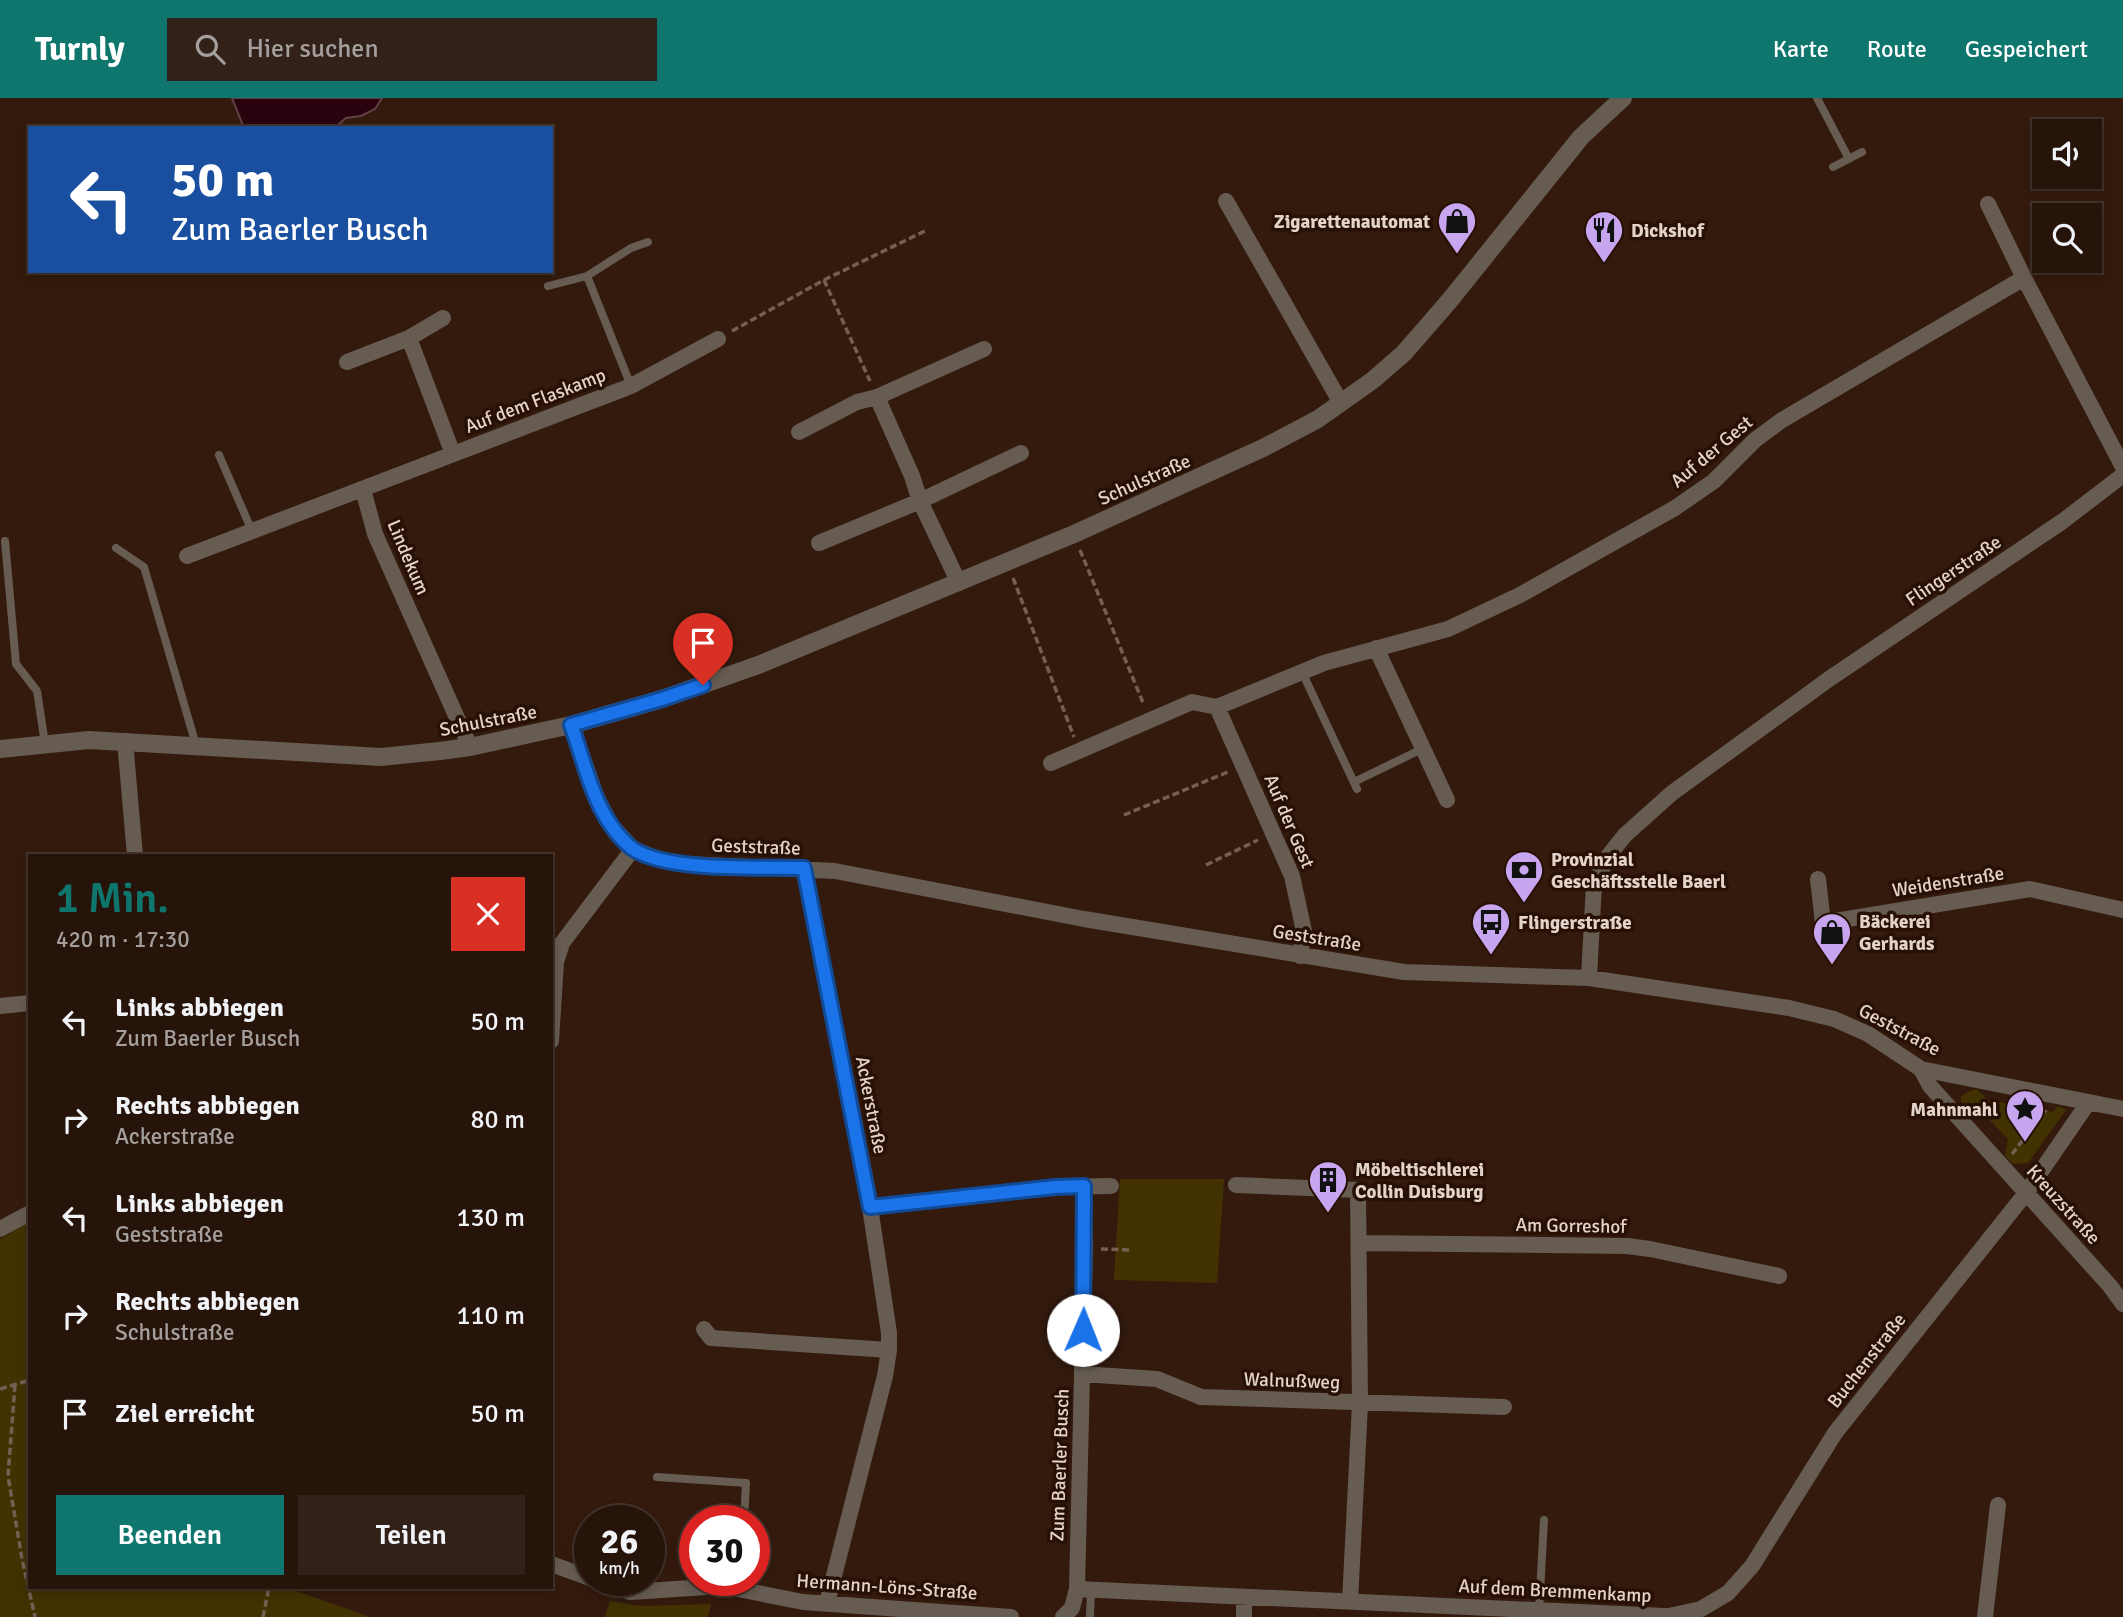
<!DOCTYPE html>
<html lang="de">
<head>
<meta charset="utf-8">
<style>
	:root { --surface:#26140a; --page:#322118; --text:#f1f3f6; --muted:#a49e9c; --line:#42332b; --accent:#0f766e }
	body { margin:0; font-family:Signika,sans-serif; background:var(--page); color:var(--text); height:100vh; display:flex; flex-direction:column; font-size:26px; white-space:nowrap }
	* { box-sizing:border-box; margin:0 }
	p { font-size:23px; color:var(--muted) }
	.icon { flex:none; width:38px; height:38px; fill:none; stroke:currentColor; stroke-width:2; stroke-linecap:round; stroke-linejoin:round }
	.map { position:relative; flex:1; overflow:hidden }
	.panel { position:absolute; left:28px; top:756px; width:525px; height:735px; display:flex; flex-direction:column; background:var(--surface); border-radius:0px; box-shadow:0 4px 10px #0003,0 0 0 2px var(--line) }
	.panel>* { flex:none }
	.top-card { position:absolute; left:28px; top:28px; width:525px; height:147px; border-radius:0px; box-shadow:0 4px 10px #0003,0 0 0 2px var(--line); background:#1a4fa0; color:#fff; overflow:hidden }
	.controls { position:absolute; left:2032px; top:21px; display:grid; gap:14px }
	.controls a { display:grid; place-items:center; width:70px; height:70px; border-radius:0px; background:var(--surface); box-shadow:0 4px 10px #0003,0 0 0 2px var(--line); font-size:35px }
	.speed { position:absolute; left:574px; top:1407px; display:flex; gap:14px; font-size:35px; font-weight:700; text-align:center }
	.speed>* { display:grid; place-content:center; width:91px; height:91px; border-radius:50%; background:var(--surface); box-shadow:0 4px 10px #0003,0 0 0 2px var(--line); line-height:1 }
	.speed small { font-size:18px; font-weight:400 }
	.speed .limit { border:10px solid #d22; background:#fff; color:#111 }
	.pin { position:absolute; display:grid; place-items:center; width:60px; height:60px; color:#fff; margin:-72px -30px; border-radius:50% 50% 50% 0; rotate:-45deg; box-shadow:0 0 7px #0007 }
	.pin .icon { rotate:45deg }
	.me { position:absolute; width:77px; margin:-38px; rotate:1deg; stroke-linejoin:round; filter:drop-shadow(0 0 5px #0008) }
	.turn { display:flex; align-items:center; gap:24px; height:147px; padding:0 28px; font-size:32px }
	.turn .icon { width:91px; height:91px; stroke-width:2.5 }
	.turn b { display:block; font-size:49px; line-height:60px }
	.round { display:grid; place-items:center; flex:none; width:74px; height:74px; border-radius:0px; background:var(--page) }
	.head { display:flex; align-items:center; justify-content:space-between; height:119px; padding:0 28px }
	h1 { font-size:42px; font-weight:600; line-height:52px; color:var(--accent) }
	.action { display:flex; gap:14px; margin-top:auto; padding:14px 28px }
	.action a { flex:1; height:80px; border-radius:0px; background:var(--accent); color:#fff; font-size:28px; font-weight:600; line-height:80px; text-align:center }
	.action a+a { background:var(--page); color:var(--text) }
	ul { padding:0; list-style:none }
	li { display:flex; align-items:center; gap:21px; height:98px; padding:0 28px }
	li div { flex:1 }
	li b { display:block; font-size:26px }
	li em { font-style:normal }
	header { display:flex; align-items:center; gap:42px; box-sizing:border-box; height:98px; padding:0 35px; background:var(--accent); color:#fff }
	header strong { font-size:33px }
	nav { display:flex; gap:38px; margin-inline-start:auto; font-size:24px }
	.search { width:490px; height:63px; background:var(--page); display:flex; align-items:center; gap:18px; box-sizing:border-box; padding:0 24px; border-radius:0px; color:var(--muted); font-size:26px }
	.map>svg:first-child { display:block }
	.green { fill:#423202 }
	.water { fill:#2a020e; stroke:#624146; stroke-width:2 }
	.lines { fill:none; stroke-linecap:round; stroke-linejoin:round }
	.path { stroke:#755f53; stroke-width:3.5; stroke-dasharray:7 3.5; stroke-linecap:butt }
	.service { stroke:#665c52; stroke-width:8 }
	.minor { stroke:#665c52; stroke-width:16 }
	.tertiary { stroke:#665c52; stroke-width:18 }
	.route-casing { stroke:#114b97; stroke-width:18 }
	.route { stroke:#1a73e8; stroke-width:12 }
	.labels { text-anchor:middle; stroke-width:7; stroke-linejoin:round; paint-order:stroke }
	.poi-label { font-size:19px; font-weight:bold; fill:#e4d3ca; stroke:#281005; text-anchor:start }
	.street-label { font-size:19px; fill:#e4d3ca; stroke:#281005 }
</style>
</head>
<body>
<header>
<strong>Turnly</strong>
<div class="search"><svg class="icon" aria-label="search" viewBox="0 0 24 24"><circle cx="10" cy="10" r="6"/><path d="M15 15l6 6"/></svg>Hier suchen</div>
<nav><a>Karte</a><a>Route</a><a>Gespeichert</a></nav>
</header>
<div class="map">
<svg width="2123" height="1519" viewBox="0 0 2123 1519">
	<rect width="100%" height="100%" fill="#331a0d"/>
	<path class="green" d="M 1972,992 L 1978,992 L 1988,1002 L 2053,1014 L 2058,1008 L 2066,1012 L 2028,1065 L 2013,1066 L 2005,1058 L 2008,1041 L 1982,1014 L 1961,1010 L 1961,998 Z
		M 1120,1081 L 1224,1081 L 1217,1185 L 1114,1182 Z
		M 30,1124 L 30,1489 L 285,1489 L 370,1519 L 0,1519 L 0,1141 Z
		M 610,1503 L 641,1508 L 711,1506 L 708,1519 L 605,1519 Z"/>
	<path class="water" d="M 232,0 L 382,0 L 375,11 L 361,18 L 346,20 L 334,30 L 244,30 Z"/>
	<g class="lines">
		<path class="path" d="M 824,182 L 925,133
			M 732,233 L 824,182 L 870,283
			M 1080,452 L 1144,607
			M 1013,480 L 1074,639
			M 1124,717 L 1228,674
			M 1206,767 L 1258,742
			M 2012,1056 L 2046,1012
			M 1101,1151 L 1130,1152
			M 15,1287 L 8,1378 L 22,1461 L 35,1519
			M 0,1291 L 30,1282
			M 263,1519 L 269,1489"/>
		<path class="service" d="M 1817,0 L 1849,61
			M 1833,69 L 1862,54
			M 587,178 L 631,288
			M 548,188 L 587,178 L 631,150 L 648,144
			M 219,357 L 252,433
			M 5,443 L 16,566 L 37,593 L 45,646
			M 116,450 L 144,469 L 196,647
			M 1302,574 L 1357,691
			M 1354,684 L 1422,651
			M 657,1379 L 746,1385 L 744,1423
			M 1539,1512 L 1544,1422
			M 1090,1519 L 1091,1492"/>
		<path class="minor" d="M 1226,103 L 1341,305
			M 1988,106 L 2024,180
			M 409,240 L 443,220
			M 347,264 L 409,240 L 453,356
			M 799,334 L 857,304 L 877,299
			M 363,391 L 375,436 L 470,649
			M 819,445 L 920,403 L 1021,355
			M 187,458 L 631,288 L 718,241
			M 959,485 L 920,403 L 912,378 L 877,299 L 984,251
			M 1376,550 L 1447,702
			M 571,627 L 597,700 L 611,727 L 633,751 L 658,761 L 687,766 L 835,773 L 1084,821 L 1404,874 L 1589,880 L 1789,910 L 1834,921 L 1868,936 L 1921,971 L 2123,1011
			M 125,643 L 135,758
			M 1051,665 L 1192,604 L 1217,609
			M 804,770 L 870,1109 L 889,1235 L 889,1252 L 885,1278 L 827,1505
			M 1818,781 L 1823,825 L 2030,791 L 2123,812
			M 1300,858 L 1304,833 L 1292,778 L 1217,609 L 1324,565 L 1448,531 L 1520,497 L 1675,410 L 1714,383 L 1755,342 L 1782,322 L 2024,180 L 2123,369
			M 1589,880 L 1594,786 L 1609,757 L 1625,737 L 1672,695 L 1829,581 L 2063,423 L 2123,377
			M 0,908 L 30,905
			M 551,943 L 556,864 L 562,845 L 633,751
			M 1921,971 L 1930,988 L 2110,1188 L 2123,1206
			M 1236,1087 L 1358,1092 L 1360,1306 L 1350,1504
			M 870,1109 L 1055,1089 L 1111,1088
			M 0,1131 L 30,1115
			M 1360,1145 L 1627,1148 L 1650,1151 L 1779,1178
			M 704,1231 L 711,1240 L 889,1252
			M 1082,1276 L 1157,1281 L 1201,1299 L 1504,1309
			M 551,1466 L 590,1480
			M 596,1482 L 630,1494 L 723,1488 L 803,1504 L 1011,1519
			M 1077,1491 L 1664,1518
			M 1063,1519 L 1072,1510 L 1077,1491 L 1085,1150 L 1084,1088
			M 1244,1519 L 1244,1499
			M 1664,1519 L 1701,1511 L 1728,1495 L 1752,1468 L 1835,1335 L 2026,1095 L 2088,1005
			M 1985,1519 L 1998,1407"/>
		<path class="tertiary" d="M 0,651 L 89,642 L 381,659 L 440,653 L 470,649 L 571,627 L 662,601 L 761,566 L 1074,436 L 1263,350 L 1318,321 L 1373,282 L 1404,255 L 1450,202 L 1581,39 L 1623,0"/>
	</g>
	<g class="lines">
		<g class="route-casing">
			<path id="route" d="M 703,587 L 662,601 L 571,627 C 583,659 591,699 611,727 C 616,735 626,746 633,751 C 669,774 760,769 804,770 L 870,1109 L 1055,1089 L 1084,1088 L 1083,1232"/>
		</g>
		<use href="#route" class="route"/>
	</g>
	<defs>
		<g id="shop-pin" transform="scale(2.0125)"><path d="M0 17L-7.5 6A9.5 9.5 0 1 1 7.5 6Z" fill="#c7a6ef" stroke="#281005"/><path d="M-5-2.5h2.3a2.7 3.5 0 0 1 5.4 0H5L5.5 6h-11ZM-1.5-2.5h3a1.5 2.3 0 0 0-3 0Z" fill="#111"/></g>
		<g id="restaurant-pin" transform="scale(2.0125)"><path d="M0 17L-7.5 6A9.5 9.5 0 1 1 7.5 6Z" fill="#c7a6ef" stroke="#281005"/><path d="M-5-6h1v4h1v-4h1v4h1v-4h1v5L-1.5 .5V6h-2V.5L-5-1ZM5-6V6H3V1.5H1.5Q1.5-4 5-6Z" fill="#111"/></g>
		<g id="bank-pin" transform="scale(2.0125)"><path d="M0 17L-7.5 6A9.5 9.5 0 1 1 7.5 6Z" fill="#c7a6ef" stroke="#281005"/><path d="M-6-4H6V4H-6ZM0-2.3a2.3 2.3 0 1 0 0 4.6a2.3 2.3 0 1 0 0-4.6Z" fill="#111"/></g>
		<g id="bus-pin" transform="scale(2.0125)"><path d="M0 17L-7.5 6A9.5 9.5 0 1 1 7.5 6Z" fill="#c7a6ef" stroke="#281005"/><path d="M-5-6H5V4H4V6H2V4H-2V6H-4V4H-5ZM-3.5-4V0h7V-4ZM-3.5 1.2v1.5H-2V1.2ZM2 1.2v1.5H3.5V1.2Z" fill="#111"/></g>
		<g id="sight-pin" transform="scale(2.0125)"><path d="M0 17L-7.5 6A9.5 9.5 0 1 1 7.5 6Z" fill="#c7a6ef" stroke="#281005"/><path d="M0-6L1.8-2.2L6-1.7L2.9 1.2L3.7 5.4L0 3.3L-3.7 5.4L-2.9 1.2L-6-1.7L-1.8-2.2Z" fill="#111"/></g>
		<g id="building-pin" transform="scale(2.0125)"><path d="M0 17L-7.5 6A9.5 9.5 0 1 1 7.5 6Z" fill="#c7a6ef" stroke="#281005"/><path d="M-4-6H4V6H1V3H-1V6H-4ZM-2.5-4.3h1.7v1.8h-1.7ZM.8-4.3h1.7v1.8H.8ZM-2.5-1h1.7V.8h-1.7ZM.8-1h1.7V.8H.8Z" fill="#111"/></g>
	</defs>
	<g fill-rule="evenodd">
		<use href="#shop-pin" x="1457" y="123"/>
		<use href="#restaurant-pin" x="1604" y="132"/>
		<use href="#bank-pin" x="1524" y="772"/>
		<use href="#bus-pin" x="1491" y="824"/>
		<use href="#shop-pin" x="1832" y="834"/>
		<use href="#sight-pin" x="2025" y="1011"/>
		<use href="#building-pin" x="1328" y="1082"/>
	</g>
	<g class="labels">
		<g class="poi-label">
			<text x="1430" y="130" text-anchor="end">Zigarettenautomat</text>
			<text x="1631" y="139">Dickshof</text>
			<text x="1551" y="768">Provinzial<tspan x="1551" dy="22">Geschäftsstelle Baerl</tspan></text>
			<text x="1859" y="830">Bäckerei<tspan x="1859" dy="22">Gerhards</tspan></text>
			<text x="1518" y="831">Flingerstraße</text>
			<text x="1998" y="1018" text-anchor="end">Mahnmahl</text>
			<text x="1355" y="1078">Möbeltischlerei<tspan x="1355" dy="22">Collin Duisburg</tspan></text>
		</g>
		<g class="street-label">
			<text transform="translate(535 302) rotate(-21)" y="7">Auf dem Flaskamp</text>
			<text transform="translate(1711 353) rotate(-40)" y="7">Auf der Gest</text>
			<text transform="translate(1144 381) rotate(-24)" y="7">Schulstraße</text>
			<text transform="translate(409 459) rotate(67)" y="7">Lindekum</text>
			<text transform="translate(1953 472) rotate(-34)" y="7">Flingerstraße</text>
			<text transform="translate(488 622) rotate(-11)" y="7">Schulstraße</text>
			<text transform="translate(1290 723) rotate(67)" y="7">Auf der Gest</text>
			<text transform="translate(756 748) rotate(2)" y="7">Geststraße</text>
			<text transform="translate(1948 783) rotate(-9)" y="7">Weidenstraße</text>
			<text transform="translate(1317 839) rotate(9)" y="7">Geststraße</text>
			<text transform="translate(1900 931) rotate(28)" y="7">Geststraße</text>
			<text transform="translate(872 1007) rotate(79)" y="7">Ackerstraße</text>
			<text transform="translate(2064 1106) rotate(48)" y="7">Kreuzstraße</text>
			<text transform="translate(1571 1127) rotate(1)" y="7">Am Gorreshof</text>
			<text transform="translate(1866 1262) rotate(-52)" y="7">Buchenstraße</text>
			<text transform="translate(1292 1282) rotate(2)" y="7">Walnußweg</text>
			<text transform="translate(1059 1367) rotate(-88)" y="7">Zum Baerler Busch</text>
			<text transform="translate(887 1488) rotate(4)" y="7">Hermann-Löns-Straße</text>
			<text transform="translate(1555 1492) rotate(3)" y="7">Auf dem Bremmenkamp</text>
		</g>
	</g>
</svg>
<div class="controls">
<a><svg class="icon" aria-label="sound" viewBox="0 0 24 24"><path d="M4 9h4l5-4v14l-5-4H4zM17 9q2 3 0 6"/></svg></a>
<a><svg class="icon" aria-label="search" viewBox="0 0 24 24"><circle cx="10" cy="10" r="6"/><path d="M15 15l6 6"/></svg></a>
</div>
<div class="speed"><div>26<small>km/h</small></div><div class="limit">30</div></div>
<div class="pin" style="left:703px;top:587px;background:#d93025"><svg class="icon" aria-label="arrive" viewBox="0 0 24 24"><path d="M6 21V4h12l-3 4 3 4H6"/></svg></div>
<svg class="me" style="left:1083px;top:1232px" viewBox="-20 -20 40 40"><circle r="19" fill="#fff"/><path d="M0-13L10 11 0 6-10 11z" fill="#1a73e8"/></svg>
<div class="top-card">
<div class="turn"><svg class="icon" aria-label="left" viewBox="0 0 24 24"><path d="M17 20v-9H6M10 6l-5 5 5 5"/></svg><div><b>50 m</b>Zum Baerler Busch</div></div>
</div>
<section class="panel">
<div class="head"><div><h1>1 Min.</h1><p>420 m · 17:30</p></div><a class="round" style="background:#d93025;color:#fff"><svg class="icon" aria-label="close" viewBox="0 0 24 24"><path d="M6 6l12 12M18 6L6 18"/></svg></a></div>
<ul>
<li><svg class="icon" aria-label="left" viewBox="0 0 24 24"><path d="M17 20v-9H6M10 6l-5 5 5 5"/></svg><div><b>Links abbiegen</b><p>Zum Baerler Busch</p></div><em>50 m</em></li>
<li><svg class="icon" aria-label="right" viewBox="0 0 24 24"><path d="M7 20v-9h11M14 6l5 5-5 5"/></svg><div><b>Rechts abbiegen</b><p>Ackerstraße</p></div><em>80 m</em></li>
<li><svg class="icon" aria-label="left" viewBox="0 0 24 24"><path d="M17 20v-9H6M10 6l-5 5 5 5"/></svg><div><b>Links abbiegen</b><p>Geststraße</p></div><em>130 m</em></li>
<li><svg class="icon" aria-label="right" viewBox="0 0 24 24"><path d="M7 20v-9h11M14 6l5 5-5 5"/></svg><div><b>Rechts abbiegen</b><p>Schulstraße</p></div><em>110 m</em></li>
<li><svg class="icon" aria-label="arrive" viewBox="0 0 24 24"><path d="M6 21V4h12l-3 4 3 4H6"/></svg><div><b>Ziel erreicht</b></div><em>50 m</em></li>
</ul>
<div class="action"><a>Beenden</a><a>Teilen</a></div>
</section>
</div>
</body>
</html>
